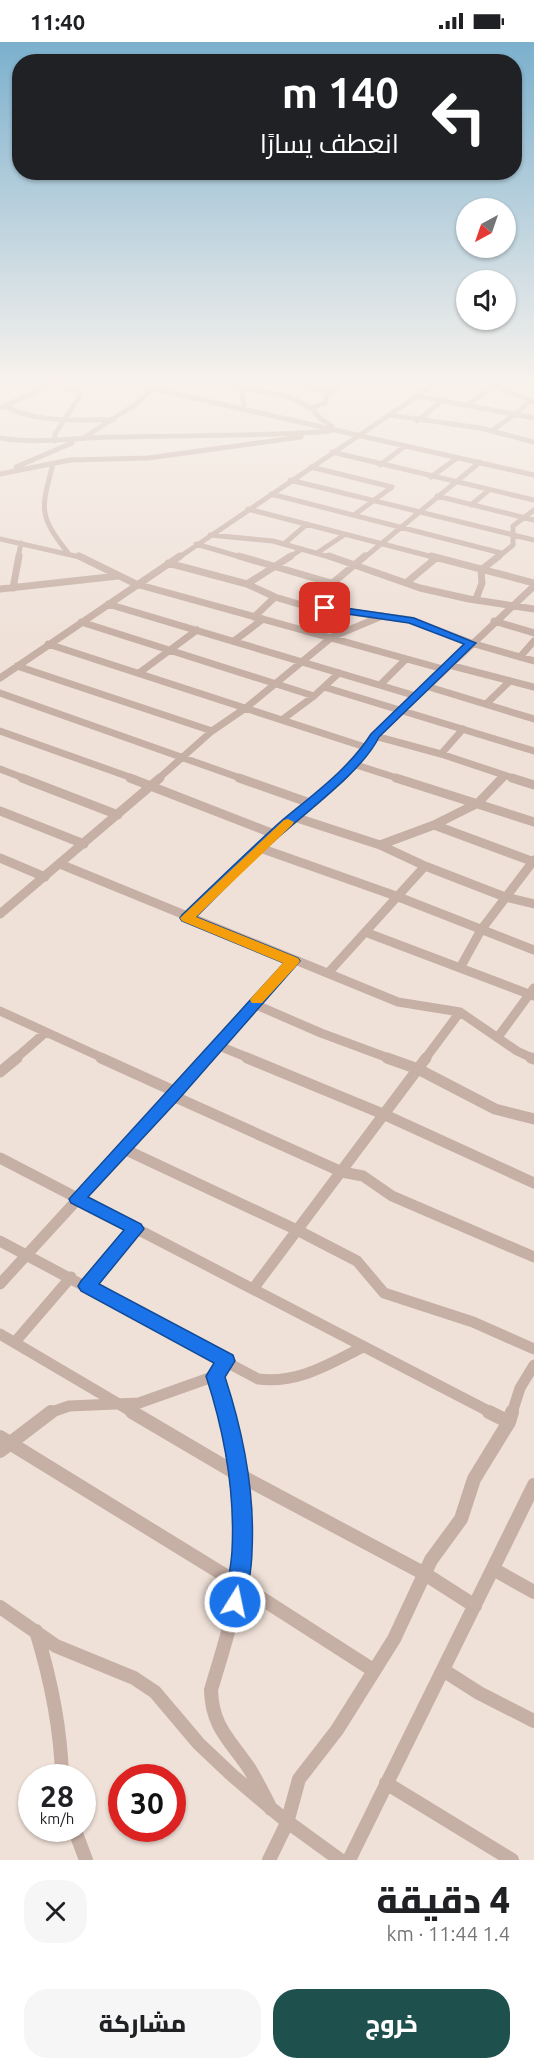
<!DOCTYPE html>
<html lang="ar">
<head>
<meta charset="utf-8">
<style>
	:root { --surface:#fff; --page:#f6f6f6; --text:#202124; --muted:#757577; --accent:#1e514d }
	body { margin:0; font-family:Ubuntu,Cairo,sans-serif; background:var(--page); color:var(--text); direction:rtl; height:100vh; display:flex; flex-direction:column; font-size:22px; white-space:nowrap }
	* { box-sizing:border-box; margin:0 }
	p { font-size:20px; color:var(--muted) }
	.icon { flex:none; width:33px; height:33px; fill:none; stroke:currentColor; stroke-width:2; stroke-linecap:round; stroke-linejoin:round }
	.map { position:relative; height:1818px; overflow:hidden; direction:ltr }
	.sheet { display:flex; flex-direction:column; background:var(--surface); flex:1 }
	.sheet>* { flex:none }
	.top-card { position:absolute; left:12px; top:12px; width:510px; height:126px; border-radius:24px; box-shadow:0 2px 4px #0004; direction:rtl; background:#202124; color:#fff; overflow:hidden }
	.needle { width:39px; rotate:220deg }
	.buttons { position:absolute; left:456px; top:156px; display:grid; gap:12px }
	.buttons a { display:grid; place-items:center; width:60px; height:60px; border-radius:50%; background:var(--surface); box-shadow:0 2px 4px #0004; font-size:30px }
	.speed { position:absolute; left:18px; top:1722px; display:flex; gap:12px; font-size:30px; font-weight:700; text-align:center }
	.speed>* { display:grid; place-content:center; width:78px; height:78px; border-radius:50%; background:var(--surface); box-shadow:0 2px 4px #0004; line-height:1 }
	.speed small { font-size:15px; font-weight:400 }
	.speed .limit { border:9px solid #d22; background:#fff; color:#111 }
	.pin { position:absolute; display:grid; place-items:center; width:51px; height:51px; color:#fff; margin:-26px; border-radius:12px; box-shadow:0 3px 9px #0006 }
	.me { position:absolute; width:66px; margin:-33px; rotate:10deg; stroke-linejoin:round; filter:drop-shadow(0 0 4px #0008) }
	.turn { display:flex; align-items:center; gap:21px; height:126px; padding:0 24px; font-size:27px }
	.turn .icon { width:78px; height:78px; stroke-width:2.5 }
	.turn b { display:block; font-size:42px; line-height:51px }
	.round { display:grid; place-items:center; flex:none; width:63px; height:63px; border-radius:24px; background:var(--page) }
	.headline { display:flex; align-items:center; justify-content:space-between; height:102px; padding:0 24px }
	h1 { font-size:36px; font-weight:800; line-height:45px }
	.primary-button { display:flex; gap:12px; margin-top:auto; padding:12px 24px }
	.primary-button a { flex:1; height:69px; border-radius:24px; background:var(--accent); color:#fff; font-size:24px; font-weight:800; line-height:69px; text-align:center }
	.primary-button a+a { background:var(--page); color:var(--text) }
	.status { display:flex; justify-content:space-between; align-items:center; height:42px; padding:0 30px; background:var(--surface); direction:ltr }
	.status svg { height:16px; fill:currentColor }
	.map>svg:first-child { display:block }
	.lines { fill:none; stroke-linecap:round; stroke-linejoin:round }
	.minor-far4 { stroke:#c6afa5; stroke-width:5 }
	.minor-far3 { stroke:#c6afa5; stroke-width:7 }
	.minor-far2 { stroke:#c6afa5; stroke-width:9 }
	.minor-far1 { stroke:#c6afa5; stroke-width:11 }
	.minor { stroke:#c6afa5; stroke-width:14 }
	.route { fill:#1a73e8; stroke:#114b97; stroke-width:1.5 }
	.slow { fill:#f59e0b }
</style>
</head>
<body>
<div class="status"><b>11:40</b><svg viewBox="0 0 49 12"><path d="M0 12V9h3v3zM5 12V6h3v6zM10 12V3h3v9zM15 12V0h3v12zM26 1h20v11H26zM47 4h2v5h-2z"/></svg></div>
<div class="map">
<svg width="534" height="1818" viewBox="0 0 534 1818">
	<rect width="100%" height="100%" fill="#efe1d8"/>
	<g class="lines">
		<path class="minor-far4" d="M 123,340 L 534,433
			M 220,340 L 241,346 L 245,367
			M 288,340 L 332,350
			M 486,340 L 534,360
			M 241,346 L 287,354 L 311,366
			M 417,354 L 534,376
			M 467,363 L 497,342
			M 5,364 C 38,382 78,377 114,378
			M 2,365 L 57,340
			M 390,373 L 480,386 L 534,400
			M 417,379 L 443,358
			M 332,384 L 321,377 L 311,366 L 325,361 L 326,355 L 337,345 L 336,340
			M 494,387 L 516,372 L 529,359
			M 85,395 L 139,360 L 157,340
			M 0,396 C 37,402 73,396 110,395 C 183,393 257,395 330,389
			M 55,399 L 55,392 L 79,355 L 77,349 L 65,346 L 61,340
			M 332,410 L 534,458
			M 53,422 C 41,467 38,473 68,511
			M 380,423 L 405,404
			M 16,425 L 72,401
			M 311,425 L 392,445 L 354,473
			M 0,432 L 70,418 L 148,416 L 301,395
			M 431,435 L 457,416
			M 290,438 L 534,498
			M 271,452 L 501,511
			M 437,454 L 534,478
			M 471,463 L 489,448
			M 248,467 L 437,516
			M 210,493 L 273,499 L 333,516
			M 0,497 L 84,516
			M 196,502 L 244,516
			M 284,502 L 307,482
			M 317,511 L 344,493
			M 18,516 L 21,501
			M 178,516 L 438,340
			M 288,516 L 302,507
			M 364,516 L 480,420
			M 497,516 L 513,503 L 513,484 L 534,468"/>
		<path class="minor-far3" d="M 79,514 L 136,542 L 443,627
			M 239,514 L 331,541
			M 329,514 L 420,546 L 469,557 L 534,567
			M 431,514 L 534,541
			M 168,521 L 247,542 L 275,555 L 305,564 L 411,578 L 471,601 L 534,619
			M 406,541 L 436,516
			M 247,542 L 291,514
			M 13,546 L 19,514
			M 0,547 L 118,534
			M 476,557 L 482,541 L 481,528 L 499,514
			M 108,562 L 416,654
			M 305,564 L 365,514
			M 254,575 L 275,555
			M 494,579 L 534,591
			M 81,580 L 314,654
			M 234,599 L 263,577
			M 48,602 L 368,706
			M 520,615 L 534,599
			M 449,623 L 534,645
			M 17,624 L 212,689
			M 139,631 L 197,588
			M 0,636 L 180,514
			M 380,643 L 406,617
			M 426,644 L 534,677
			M 324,645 L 534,709
			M 0,651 L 243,737
			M 486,662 L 510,639
			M 283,677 L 314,654 L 339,631
			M 0,689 L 135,737
			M 375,694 L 441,712 L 516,737
			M 441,712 L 463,687
			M 353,722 L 400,737
			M 0,727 L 26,737
			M 158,737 L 212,689 L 247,665 L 332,595 L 382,574
			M 339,737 L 357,720 L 375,694 L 534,544
			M 501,737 L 504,734"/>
		<path class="minor-far2" d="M 22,736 L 118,773
			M 130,736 L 274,792
			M 239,736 L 310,761
			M 396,736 L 534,780
			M 512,736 L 534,743
			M 0,769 L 84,802
			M 294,775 L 380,803
			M 434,783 L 534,820
			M 260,806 L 396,854 L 534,908
			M 0,816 L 45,835
			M 60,822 L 398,960 L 460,970 L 517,1009 L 534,1017
			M 425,824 L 505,855 L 534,862
			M 0,872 L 160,736
			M 187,876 L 265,800 L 341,736
			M 365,890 L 534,954
			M 460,926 L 481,888 L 534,818
			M 329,930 L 425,824 L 380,803 L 434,783 L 478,761 L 502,736
			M 254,962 L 321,991 L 391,1017
			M 0,969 L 105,1017
			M 498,995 L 534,946
			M 217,1003 L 251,1017
			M 15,1017 L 46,990
			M 205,1017 L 293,919
			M 425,1017 L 460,970"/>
		<path class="minor-far1" d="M 101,1016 L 176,1050
			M 247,1016 L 383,1072 L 534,1141
			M 387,1016 L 418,1027 L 495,1067 L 534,1077
			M 531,1016 L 534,1017
			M 0,1030 L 17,1016
			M 173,1054 L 342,1130 L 363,1134 L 392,1154 L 534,1215
			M 124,1107 L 297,1188 L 357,1219 L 384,1251 L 473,1280 L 534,1307
			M 0,1116 L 492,1371
			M 0,1199 L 258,1337 C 298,1342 329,1322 363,1305
			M 0,1242 L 207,1016
			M 87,1244 L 135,1187
			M 253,1247 L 426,1016
			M 0,1292 L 134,1371
			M 15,1300 L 71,1235
			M 215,1334 L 225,1371
			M 49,1371 L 69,1364 L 139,1361 L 215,1334 L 226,1319
			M 512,1371 L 520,1346 L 534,1323"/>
		<path class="minor" d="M 132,1370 L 239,1433 L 425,1532 L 475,1564
			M 225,1370 C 233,1413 243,1456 243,1501 C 242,1552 225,1600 211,1648 C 212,1685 230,1698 249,1726 C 257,1739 264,1753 271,1767
			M 489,1370 L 509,1380
			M 0,1395 L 239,1542 L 373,1628
			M 0,1409 L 51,1370
			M 493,1527 L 534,1550
			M 0,1565 L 56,1604 L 134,1636 L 155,1650 L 199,1702 L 233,1734 L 285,1778 L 340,1818
			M 36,1589 C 51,1638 61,1685 62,1736
			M 443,1628 L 479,1651 L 534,1679
			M 386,1741 L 512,1818
			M 74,1786 L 86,1818
			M 269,1818 L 287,1781 L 299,1737 L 337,1688 L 394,1597 L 431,1518 L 461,1477 L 474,1437 L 509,1380 L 512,1370
			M 349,1818 L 534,1443"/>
	</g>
	<linearGradient id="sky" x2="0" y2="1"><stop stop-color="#7bb0cd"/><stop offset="0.57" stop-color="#f8f2ed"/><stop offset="1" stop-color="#f8f2ed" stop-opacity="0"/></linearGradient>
	<rect width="534" height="594" fill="url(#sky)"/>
	<path class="route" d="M 325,563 L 414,576 L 476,601 L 379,695 C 363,728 311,766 282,792 C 252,818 224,847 196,875 L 298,916 L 300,919 L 178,1058 L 88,1155 L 141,1182 L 144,1187 L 99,1242 L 233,1313 L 235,1319 L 225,1335 C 243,1390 255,1451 252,1509 C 252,1526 248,1543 246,1560 L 243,1567 L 235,1570 L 228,1567 L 225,1560 C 227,1543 231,1526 232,1509 C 235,1451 224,1389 206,1334 L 214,1321 L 81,1249 L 78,1244 L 81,1239 L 124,1188 L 71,1161 L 69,1157 L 284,921 L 182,879 L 180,876 L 182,873 C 214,842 246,811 279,781 C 311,754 349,727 371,692 L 464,602 L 409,581 L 321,568 L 320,566 Z"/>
	<path class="slow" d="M 288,777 L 294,780 L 292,783 L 196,875 L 298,916 L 300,919 L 298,922 L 262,961 L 252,961 L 250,958 L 252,955 L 283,921 L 182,879 L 180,876 L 284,778 Z"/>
</svg>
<div class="buttons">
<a><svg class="needle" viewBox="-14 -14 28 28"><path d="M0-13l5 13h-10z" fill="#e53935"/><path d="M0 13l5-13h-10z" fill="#757577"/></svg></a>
<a><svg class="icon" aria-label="sound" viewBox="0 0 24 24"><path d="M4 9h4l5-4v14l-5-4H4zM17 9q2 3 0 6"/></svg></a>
</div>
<div class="speed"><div>28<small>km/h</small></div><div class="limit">30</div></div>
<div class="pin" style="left:325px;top:566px;background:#d93025"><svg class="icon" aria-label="arrive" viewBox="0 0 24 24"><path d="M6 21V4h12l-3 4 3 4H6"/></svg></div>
<svg class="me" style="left:235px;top:1560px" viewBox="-20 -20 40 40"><circle r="17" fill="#1a73e8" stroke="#fff" stroke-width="3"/><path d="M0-11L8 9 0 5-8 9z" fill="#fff"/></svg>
<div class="top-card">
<div class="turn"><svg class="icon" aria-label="left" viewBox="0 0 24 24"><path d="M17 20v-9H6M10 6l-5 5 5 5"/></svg><div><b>140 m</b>انعطف يسارًا</div></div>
</div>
</div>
<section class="sheet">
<div class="headline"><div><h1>4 دقيقة</h1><p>1.4 km · 11:44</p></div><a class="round"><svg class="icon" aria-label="close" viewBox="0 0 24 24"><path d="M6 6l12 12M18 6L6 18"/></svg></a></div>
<div class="primary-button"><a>خروج</a><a>مشاركة</a></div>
</section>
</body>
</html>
